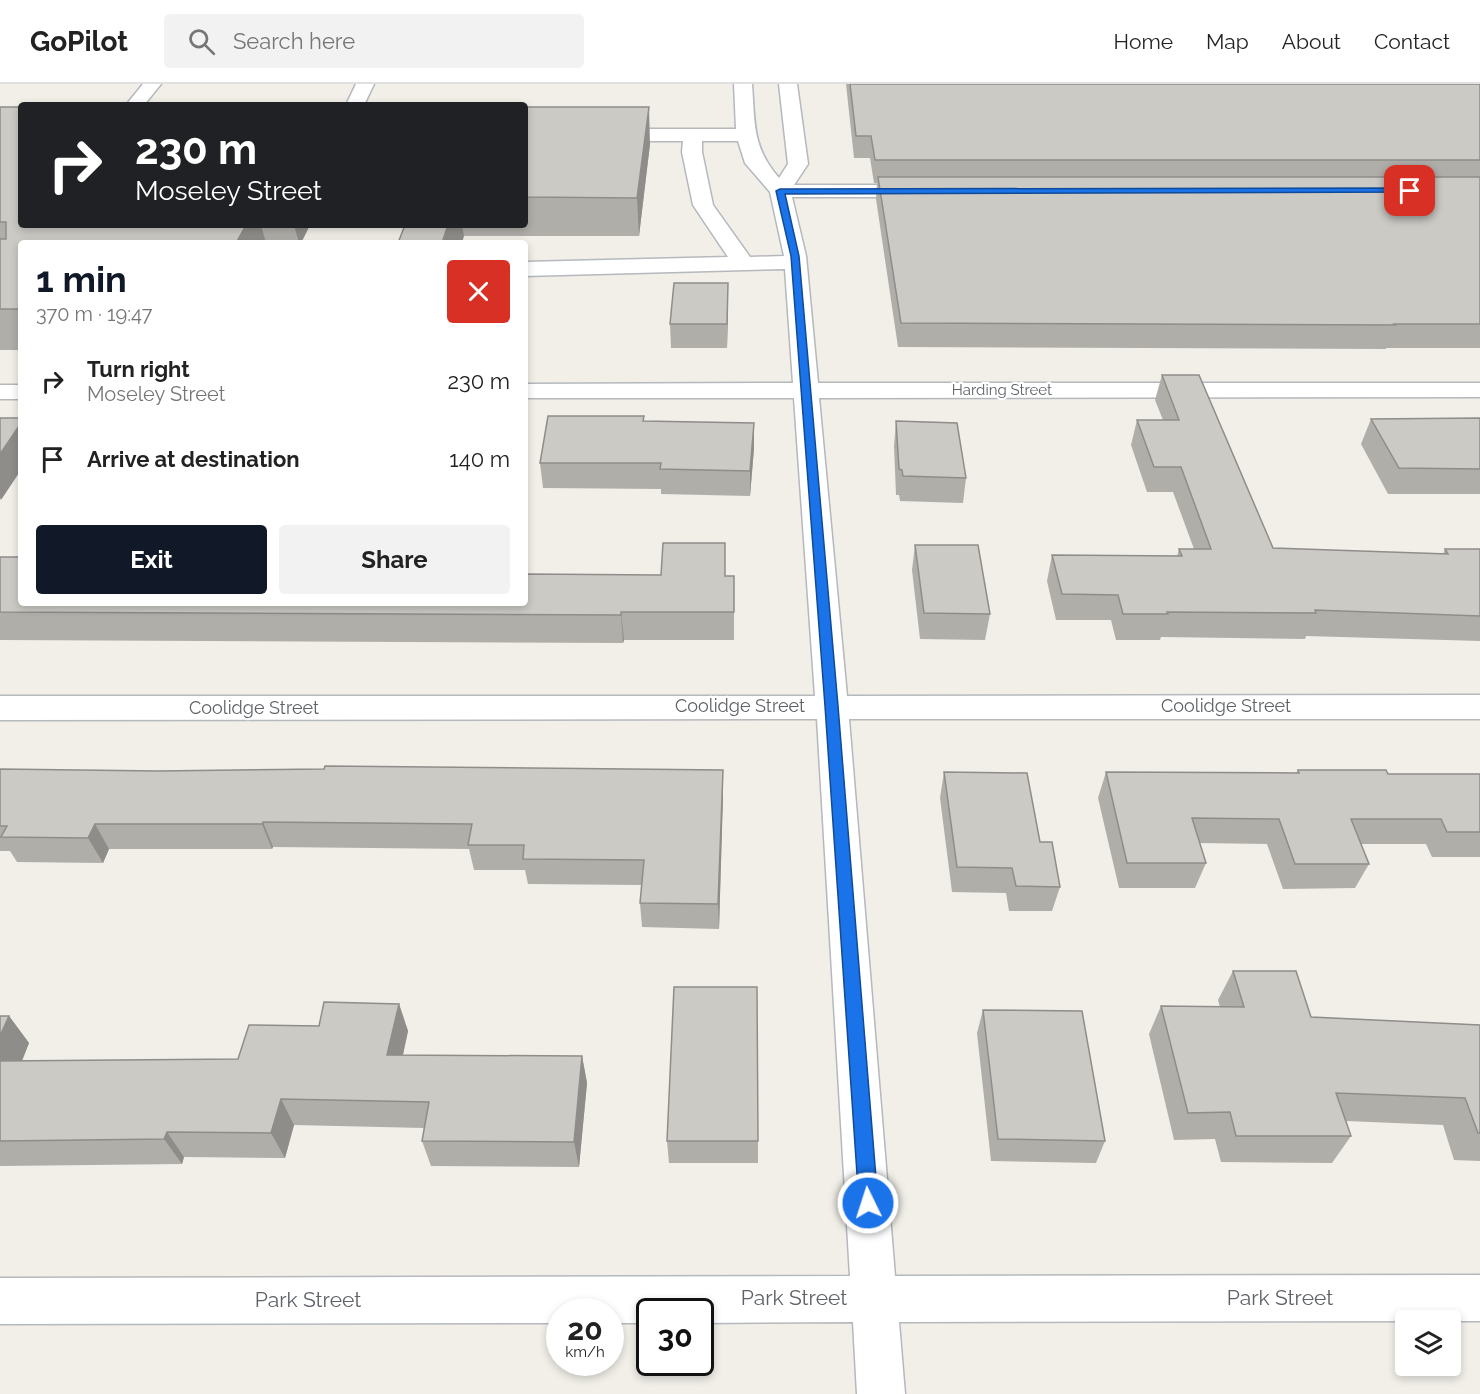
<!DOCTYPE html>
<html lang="en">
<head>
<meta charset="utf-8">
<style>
	:root { --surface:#fff; --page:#f2f2f2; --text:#222; --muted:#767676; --line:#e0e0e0; --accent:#111827 }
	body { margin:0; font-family:Raleway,sans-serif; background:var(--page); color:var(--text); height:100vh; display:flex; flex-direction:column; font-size:22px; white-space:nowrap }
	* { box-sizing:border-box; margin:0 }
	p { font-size:20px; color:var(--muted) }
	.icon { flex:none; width:33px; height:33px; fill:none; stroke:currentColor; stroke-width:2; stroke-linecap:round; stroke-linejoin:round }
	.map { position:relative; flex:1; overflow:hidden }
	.details { position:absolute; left:18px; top:156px; width:510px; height:366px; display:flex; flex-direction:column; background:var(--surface); border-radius:6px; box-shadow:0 3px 9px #0003 }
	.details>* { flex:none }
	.hud { position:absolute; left:18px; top:18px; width:510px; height:126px; border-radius:6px; box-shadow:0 3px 9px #0003; background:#202124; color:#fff; overflow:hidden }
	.controls { position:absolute; left:1395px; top:1226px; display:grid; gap:12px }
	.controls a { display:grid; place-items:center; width:66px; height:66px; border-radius:6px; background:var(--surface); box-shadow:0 3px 9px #0003; font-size:30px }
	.speed { position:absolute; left:546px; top:1214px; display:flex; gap:12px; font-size:30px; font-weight:700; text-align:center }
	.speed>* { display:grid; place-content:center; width:78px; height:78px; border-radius:50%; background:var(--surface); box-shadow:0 3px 9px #0003; line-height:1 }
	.speed small { font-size:15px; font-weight:400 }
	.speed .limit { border:3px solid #111; border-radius:9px; background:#fff; color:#111 }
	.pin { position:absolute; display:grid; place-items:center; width:51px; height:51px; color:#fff; margin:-26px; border-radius:12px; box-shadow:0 3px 9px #0006 }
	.me { position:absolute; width:66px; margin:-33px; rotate:356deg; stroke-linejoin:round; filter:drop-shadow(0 0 4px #0008) }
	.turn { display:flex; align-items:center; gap:21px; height:126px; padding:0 18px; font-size:27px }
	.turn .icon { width:78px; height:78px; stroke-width:2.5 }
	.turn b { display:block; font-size:42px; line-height:51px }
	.round { display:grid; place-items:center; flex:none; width:63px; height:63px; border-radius:6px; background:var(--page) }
	.overview { display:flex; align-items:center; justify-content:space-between; height:102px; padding:0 18px }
	h1 { font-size:36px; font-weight:700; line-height:45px; color:var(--accent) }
	.primary-button { display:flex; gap:12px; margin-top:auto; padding:12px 18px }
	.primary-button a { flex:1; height:69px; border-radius:6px; background:var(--accent); color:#fff; font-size:24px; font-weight:700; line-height:69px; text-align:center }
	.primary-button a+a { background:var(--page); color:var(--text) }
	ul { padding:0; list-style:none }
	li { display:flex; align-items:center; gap:18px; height:78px; padding:0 18px }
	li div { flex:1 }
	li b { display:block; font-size:22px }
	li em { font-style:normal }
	header { display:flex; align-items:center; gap:36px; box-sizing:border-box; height:84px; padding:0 30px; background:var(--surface); border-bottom:2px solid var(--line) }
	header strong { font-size:28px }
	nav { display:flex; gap:33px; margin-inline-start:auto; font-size:21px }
	.search { width:420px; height:54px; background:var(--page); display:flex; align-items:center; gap:15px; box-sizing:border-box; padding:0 21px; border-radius:6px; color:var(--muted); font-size:22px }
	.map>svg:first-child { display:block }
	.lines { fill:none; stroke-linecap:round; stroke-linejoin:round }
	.minor-casing { stroke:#b5b8bc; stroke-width:3 }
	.minor { fill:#fff; fill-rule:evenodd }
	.wall { fill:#afaea9 }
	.shaded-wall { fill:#8f8d8a }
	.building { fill:#cccac5; stroke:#8f8d8a; stroke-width:1.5 }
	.route { fill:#1a73e8; stroke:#114b97; stroke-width:1.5 }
	.labels { text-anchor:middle; stroke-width:4.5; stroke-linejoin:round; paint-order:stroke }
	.far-street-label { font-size:15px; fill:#5f6368; stroke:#fff }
	.street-label { font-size:18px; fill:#5f6368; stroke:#fff }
	.near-street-label { font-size:21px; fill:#5f6368; stroke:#fff }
</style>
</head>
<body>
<header>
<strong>GoPilot</strong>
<div class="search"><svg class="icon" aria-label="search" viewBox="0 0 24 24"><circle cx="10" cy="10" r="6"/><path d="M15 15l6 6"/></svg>Search here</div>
<nav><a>Home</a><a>Map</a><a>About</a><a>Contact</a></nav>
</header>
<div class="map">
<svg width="1480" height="1310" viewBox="0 0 1480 1310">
	<rect width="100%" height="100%" fill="#f1efe8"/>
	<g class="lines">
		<g class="minor-casing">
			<path id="minor" d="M 143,0 L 161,0 L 144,21 L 126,21 Z
				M 356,0 L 374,0 L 364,21 L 346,21 Z
				M 734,0 L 752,0 C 755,39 752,63 779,94 L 788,80 L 779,0 L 797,0 L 808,80 L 794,101 L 922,101 L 929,103 L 932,107 L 929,111 L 922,113 L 792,113 L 806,172 L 818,299 L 1480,299 L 1480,313 L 819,314 L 847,612 L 1480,611 L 1480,635 L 849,635 L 895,1192 L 1480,1191 L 1480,1237 L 899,1238 L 905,1310 L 857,1310 L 853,1238 L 700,1239 L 700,1227 L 650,1227 L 650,1239 L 610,1239 L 610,1227 L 560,1227 L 560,1239 L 0,1240 L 0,1194 L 850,1192 L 817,635 L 0,636 L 0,612 L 815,612 L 794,314 L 525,314 L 525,300 L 793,299 L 785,185 L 525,192 L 525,178 L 728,173 L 693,121 L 682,68 L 683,57 L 525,57 L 525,45 L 736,45 ZM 702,57 L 738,57 L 745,79 L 770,108 L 784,172 L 750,173 L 713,121 L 702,68 Z
				M 0,301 L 21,301 L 21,315 L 0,315 Z"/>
		</g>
		<use href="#minor" class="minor"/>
	</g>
	<path class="wall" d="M 846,0 L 1480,0 L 1480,264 L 1386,264 L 1386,265 L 898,263 L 876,115 L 877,99 L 874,99 L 870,74 L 854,74 Z
		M 0,23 L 21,141 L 310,141 L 301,159 L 21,159 L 21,266 L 0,266 Z
		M 525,23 L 650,60 L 639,152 L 464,152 L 405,141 L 525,141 Z
		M 728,223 L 727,264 L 671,264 L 670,240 Z
		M 1162,291 L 1273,464 L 1443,470 L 1445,465 L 1480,465 L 1480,557 L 1306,552 L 1305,555 L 1161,553 L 1160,556 L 1116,556 L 1111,536 L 1056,536 L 1047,497 L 1052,471 L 1177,472 L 1179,465 L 1194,465 L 1173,408 L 1147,408 L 1131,361 L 1137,336 L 1163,336 L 1155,316 Z
		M 1480,334 L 1480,410 L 1388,410 L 1361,360 L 1371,335 Z
		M 644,337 L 754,364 L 750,412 L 661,410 L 661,405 L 543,404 L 540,379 Z
		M 896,337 L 966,394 L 963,419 L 900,417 L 899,411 L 896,411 L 894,362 Z
		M 915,461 L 990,530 L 985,556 L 920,555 L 912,486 Z
		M 0,473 L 21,519 L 734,492 L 734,556 L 624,556 L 623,559 L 0,556 Z
		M 0,685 L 723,711 L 719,845 L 642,843 L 640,819 L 642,801 L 528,800 L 525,786 L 474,786 L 469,765 L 273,763 L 272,765 L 109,765 L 103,779 L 17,778 L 10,767 L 0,767 Z
		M 1298,686 L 1388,690 L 1480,690 L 1480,773 L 1432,773 L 1426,760 L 1361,760 L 1369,780 L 1355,804 L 1283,805 L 1267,760 L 1199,759 L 1206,779 L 1195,804 L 1119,804 L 1098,714 L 1106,688 L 1296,689 Z
		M 944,688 L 1040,758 L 1060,803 L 1052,827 L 1009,827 L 1006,809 L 952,808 L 940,714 Z
		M 1233,887 L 1311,933 L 1480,941 L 1480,1077 L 1454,1076 L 1443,1041 L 1346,1037 L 1351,1052 L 1332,1079 L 1221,1078 L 1215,1055 L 1174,1056 L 1149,950 L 1161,922 L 1220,923 L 1218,916 Z
		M 399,920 L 408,947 L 403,971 L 582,972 L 587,999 L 579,1083 L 431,1082 L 422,1057 L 424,1044 L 294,1041 L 285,1074 L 184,1073 L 182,1080 L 0,1082 L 0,932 L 9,932 L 29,959 L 22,977 L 238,975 L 319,942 Z
		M 983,926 L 1105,1057 L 1096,1079 L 991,1077 L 977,949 Z
		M 667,1057 L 758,1057 L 758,1079 L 669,1079 Z"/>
	<path class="shaded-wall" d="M 649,23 L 650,60 L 639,152 L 637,114 Z
		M 246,141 L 261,141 L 266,159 L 236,159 Z
		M 294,141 L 310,141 L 301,159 L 299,159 Z
		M 448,141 L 462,141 L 464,152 L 462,159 L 442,159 Z
		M 728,199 L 728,223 L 727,264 L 727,240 Z
		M 21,339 L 21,386 L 1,416 L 0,414 L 0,370 Z
		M 754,339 L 754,364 L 750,412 L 750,387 Z
		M 621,528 L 624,556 L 623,559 L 621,531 Z
		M 723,686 L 723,711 L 719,845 L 718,820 Z
		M 263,738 L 273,763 L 272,765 L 262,740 Z
		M 95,740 L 109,765 L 103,779 L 88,754 Z
		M 399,920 L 408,947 L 397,998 L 387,971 Z
		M 9,932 L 29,959 L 11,1004 L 0,991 L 0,952 Z
		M 582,972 L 587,999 L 579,1083 L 574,1058 Z
		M 281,1015 L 294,1041 L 285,1074 L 271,1049 Z
		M 167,1048 L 184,1073 L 182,1080 L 164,1055 Z"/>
	<path class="building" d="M 850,0 L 1480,0 L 1480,76 L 875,76 L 871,52 L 856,52 Z
		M 0,23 L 21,23 L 21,141 L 246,141 L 236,159 L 21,159 L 21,225 L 0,225 L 0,155 L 6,155 L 6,138 L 0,138 Z
		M 525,23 L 649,23 L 637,114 L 525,113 Z
		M 878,93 L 1480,93 L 1480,240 L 1394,240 L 1395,241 L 901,239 Z
		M 405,141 L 448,141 L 442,159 L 398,159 Z
		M 674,199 L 728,199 L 727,240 L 670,240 Z
		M 1162,291 L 1199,291 L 1273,464 L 1448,470 L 1445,465 L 1480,465 L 1480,532 L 1315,526 L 1316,529 L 1167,528 L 1168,530 L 1123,530 L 1118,511 L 1062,510 L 1052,471 L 1182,472 L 1179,465 L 1211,465 L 1181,383 L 1154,383 L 1137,336 L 1179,336 Z
		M 548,332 L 644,332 L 643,337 L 754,339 L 750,387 L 660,385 L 661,379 L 540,379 Z
		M 0,334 L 21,334 L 21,339 L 0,370 Z
		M 1480,334 L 1480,385 L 1399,384 L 1371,335 Z
		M 896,337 L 957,339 L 966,394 L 903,392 L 902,386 L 899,385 Z
		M 663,459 L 725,459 L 725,492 L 734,492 L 734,528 L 621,528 L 621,531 L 0,528 L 0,473 L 21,473 L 21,519 L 525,519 L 525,490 L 661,491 Z
		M 915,461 L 978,461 L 990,530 L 924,529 Z
		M 325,682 L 723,686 L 718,820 L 640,819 L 644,776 L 523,775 L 524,761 L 468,761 L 472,740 L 263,738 L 262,740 L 95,740 L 88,754 L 1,753 L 7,742 L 0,742 L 0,685 L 158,687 L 324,685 Z
		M 1298,686 L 1386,686 L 1388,690 L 1480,690 L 1480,748 L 1447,748 L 1441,735 L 1351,735 L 1369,780 L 1295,780 L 1279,735 L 1192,734 L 1206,779 L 1127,779 L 1106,688 L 1299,689 Z
		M 944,688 L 1027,689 L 1040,758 L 1052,758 L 1060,803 L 1016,802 L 1012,784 L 957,783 Z
		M 1233,887 L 1296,887 L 1311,933 L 1480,941 L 1480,1049 L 1478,1049 L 1465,1014 L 1336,1009 L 1351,1052 L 1236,1052 L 1230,1028 L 1188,1029 L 1161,922 L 1244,923 Z
		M 674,903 L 757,903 L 758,1057 L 667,1057 Z
		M 324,918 L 399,920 L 387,971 L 582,972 L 574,1058 L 422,1057 L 429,1018 L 281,1015 L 271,1049 L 167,1048 L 164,1055 L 0,1057 L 0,977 L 238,975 L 249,941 L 319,942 Z
		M 983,926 L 1082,927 L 1105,1057 L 998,1055 Z
		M 0,932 L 9,932 L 0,952 Z"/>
	<path class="route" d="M 1410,104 L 1413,105 L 1413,108 L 785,110 L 799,172 L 838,622 L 878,1119 L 875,1125 L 868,1128 L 862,1125 L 859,1119 L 825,622 L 791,172 L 776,107 L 780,105 Z"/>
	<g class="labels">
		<g class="far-street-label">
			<text x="1002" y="311">Harding Street</text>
		</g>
		<g class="street-label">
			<text x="740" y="628">Coolidge Street</text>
			<text x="1226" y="628">Coolidge Street</text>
			<text x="254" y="630">Coolidge Street</text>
		</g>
		<g class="near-street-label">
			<text x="794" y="1221">Park Street</text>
			<text x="1280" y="1221">Park Street</text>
			<text x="308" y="1223">Park Street</text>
		</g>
	</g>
</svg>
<div class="controls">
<a><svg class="icon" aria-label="layers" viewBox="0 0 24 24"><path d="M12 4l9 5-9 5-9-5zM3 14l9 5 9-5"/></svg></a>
</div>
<div class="speed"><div>20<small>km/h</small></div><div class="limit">30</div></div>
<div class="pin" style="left:1410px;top:107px;background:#d93025"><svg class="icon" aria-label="arrive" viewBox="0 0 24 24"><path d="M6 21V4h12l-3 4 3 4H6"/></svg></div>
<svg class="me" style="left:868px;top:1119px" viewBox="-20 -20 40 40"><circle r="17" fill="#1a73e8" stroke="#fff" stroke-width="3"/><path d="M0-11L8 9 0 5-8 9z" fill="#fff"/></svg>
<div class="hud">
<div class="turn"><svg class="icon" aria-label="right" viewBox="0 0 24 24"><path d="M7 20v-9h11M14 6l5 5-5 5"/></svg><div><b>230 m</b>Moseley Street</div></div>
</div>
<section class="details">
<div class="overview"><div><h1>1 min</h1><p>370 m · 19:47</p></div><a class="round" style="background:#d93025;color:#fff"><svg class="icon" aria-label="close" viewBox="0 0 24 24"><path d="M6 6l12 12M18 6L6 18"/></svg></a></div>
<ul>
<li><svg class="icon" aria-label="right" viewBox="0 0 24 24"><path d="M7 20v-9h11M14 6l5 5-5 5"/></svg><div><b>Turn right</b><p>Moseley Street</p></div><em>230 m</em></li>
<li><svg class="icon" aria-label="arrive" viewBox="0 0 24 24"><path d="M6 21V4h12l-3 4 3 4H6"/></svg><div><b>Arrive at destination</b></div><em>140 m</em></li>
</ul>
<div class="primary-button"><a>Exit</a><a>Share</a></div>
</section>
</div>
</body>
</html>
